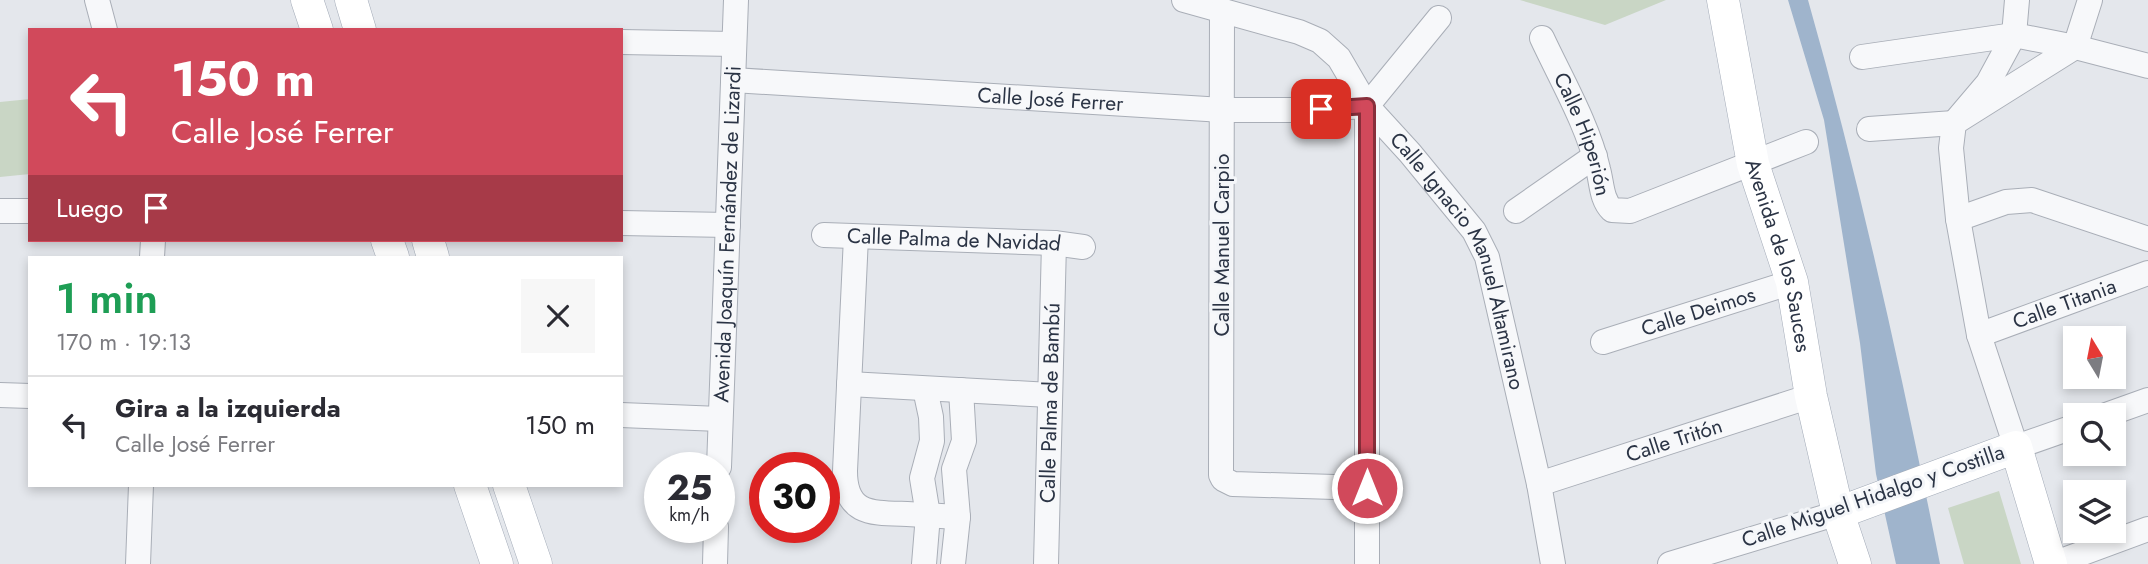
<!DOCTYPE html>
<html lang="es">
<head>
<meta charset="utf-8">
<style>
	:root { --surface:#fff; --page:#f7f7f7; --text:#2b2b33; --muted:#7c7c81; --line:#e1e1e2 }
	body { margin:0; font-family:Jost,sans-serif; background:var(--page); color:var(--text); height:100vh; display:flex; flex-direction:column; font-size:26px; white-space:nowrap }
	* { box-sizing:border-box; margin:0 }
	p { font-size:23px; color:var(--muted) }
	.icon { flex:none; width:38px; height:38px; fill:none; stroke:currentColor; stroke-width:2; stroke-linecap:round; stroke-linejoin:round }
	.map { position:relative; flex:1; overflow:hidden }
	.details { position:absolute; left:28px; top:256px; width:595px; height:231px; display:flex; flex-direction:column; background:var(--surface); border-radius:0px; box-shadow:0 4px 10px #0003 }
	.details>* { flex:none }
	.top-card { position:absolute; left:28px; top:28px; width:595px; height:214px; border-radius:0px; box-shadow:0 4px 10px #0003; background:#d1495b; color:#fff; overflow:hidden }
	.needle { width:46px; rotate:350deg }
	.buttons { position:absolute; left:2063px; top:326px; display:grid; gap:14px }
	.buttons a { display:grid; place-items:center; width:63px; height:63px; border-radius:0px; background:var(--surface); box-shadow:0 4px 10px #0003; font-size:35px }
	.speed { position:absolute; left:644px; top:452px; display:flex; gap:14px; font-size:35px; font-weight:700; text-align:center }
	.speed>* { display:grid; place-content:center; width:91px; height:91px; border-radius:50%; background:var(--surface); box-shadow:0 4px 10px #0003; line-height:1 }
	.speed small { font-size:18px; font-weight:400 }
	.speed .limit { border:10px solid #d22; background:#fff; color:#111 }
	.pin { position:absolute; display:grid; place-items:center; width:60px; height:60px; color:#fff; margin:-30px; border-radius:14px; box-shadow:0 4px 10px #0006 }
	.me { position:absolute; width:77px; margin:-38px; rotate:0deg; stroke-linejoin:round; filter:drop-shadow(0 0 5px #0008) }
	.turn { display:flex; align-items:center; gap:24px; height:147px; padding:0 28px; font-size:32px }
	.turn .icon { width:91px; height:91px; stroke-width:2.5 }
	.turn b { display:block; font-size:49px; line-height:60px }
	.then { display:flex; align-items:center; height:66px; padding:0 28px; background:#0003; gap:14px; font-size:26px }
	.round { display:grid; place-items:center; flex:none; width:74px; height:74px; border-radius:0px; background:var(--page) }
	.head { display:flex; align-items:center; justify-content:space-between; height:119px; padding:0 28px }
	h1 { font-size:42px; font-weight:600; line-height:52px; color:#1e9e55 }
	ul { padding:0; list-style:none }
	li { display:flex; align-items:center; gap:21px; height:98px; padding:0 28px; border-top:2px solid var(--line) }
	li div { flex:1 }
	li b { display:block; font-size:26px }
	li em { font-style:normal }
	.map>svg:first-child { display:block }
	.green { fill:#c9d6c5 }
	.water { fill:#9fb4cc }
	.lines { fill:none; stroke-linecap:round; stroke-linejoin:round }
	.minor-casing { stroke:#a9aeb7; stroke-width:26 }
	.major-casing { stroke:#a3abb8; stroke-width:33 }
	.minor { stroke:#f7f8fa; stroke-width:24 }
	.major { stroke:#fff; stroke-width:32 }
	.route-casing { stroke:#882f3b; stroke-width:18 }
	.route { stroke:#d1495b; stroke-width:12 }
	.labels { text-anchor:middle; stroke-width:6; stroke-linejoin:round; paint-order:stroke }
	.street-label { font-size:21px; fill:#2b3445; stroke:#f4f6f9 }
</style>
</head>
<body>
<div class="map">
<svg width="2148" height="564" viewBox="0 0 2148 564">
	<rect width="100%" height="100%" fill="#e4e7ec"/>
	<path class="green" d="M 1520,0 L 1666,0 L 1605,25 Z
		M 30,99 L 30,174 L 0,177 L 0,102 Z
		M 1999,491 L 2021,564 L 1964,564 L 1948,508 Z"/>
	<path class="water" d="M 1788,0 L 1808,0 C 1861,186 1902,375 1940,564 L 1896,564 L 1876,474 L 1860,343 L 1824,120 Z"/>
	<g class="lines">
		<g class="minor-casing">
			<g id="minor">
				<path d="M 97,0 L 105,30"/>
				<path id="s1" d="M 1184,0 L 1299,32 L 1320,41 L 1339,58 L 1367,106 L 1410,153 L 1474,231 L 1487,257 L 1539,484 L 1553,564"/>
				<path d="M 2017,0 L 2014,35 L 1988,83 L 1954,123 L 1951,148 L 1958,219 L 1979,335 L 2016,447 L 2076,426"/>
				<path d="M 1222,10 L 1221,475 L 1223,479 L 1233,484 L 1367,488"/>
				<path id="s2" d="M 1542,38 C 1561,79 1588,125 1598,169 C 1602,183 1601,199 1612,210 L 1630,211 L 1806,142"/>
				<path d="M 621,42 L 734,44"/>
				<path d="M 1862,57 L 2014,35 L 2075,47 L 2148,66"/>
				<path id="s3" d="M 733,80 L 1223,110 L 1297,110 L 1367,106"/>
				<path d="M 1367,106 L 1439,18"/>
				<path d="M 1869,129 L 1954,123 L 2075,47 L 2090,0"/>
				<path d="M 0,211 L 30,211"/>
				<path d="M 1516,211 L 1595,156"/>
				<path d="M 1958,219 L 2006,202 L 2032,200 L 2148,239"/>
				<path d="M 621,223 L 728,225"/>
				<path id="s4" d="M 824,235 L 1054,243 L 1083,247"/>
				<path d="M 856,237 L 845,471 C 845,515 872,513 907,514 C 924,515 941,516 958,517"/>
				<path d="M 152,257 L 153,240"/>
				<path id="s5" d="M 1979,335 L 2148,273"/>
				<path id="s6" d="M 1603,342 L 1792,282"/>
				<path d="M 849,384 L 1050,395"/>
				<path d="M 0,395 L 30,396"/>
				<path d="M 621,415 L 720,419"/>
				<path d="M 2106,415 L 2148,400"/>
				<path id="s7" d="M 719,467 L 736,0"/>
				<path id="s8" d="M 1539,484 L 1811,396"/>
				<path d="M 138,564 L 141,485"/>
				<path d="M 715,564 L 716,527"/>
				<path d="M 924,564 L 928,515 L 922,478 L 932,441 L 931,417 L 925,389"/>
				<path d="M 953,564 L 958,517 L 954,469 L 964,441 L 961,390"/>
				<path id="s9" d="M 1046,564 L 1054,243"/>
				<path d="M 1367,564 L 1367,106"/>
				<path d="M 1670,564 L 1838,513"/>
				<path d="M 2053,564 L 2148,529"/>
			</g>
		</g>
		<g class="major-casing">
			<g id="major">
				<path d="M 307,0 L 317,30"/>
				<path d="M 351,0 L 360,30"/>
				<path id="s10" d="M 1723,0 L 1753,164 L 1792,282 L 1811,396 L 1838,513 L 1855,564"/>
				<path d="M 387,240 L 393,257"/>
				<path d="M 428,240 L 433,257"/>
				<path d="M 470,485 L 497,564"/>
				<path d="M 509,485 L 536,564"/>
				<path d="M 1838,513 L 2016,447 L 2051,564"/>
			</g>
		</g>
		<use href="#minor" class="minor"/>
		<use href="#major" class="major"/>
	</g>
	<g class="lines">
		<g class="route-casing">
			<path id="route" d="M 1321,109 L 1367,106 L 1367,488"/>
		</g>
		<use href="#route" class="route"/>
	</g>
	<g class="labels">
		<g class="street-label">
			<text dy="7" stroke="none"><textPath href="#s3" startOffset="318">Calle José Ferrer</textPath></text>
			<text dy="7" stroke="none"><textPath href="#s2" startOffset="105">Calle Hiperión</textPath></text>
			<text dy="7" stroke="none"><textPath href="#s7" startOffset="233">Avenida Joaquín Fernández de Lizardi</textPath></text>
			<text dy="7" stroke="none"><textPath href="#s4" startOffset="130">Calle Palma de Navidad</textPath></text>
			<text transform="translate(1222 245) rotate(-90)" y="7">Calle Manuel Carpio</text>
			<text dy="7" stroke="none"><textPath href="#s10" startOffset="262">Avenida de los Sauces</textPath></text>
			<text dy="7" stroke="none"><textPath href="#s1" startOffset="408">Calle Ignacio Manuel Altamirano</textPath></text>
			<text dy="7" stroke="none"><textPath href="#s5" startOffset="91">Calle Titania</textPath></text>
			<text dy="7" stroke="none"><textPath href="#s6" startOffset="100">Calle Deimos</textPath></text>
			<text dy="7" stroke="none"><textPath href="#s9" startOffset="161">Calle Palma de Bambú</textPath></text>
			<text dy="7" stroke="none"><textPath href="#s8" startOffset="142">Calle Tritón</textPath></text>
			<text transform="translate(1873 496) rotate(-19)" y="7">Calle Miguel Hidalgo y Costilla</text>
		</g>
	</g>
</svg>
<div class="buttons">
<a><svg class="needle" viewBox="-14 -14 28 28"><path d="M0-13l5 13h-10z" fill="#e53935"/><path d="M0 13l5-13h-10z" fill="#7c7c81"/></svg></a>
<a><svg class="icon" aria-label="search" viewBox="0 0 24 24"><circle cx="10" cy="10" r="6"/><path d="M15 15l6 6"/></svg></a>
<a><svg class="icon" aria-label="layers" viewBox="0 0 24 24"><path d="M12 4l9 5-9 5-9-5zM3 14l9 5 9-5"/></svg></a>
</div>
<div class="speed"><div>25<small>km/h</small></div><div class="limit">30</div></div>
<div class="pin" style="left:1321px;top:109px;background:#d93025"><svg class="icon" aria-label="arrive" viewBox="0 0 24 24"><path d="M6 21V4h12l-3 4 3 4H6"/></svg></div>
<svg class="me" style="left:1367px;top:488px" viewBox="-20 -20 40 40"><circle r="17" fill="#d1495b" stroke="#fff" stroke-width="3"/><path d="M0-11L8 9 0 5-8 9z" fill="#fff"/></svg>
<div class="top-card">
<div class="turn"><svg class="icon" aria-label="left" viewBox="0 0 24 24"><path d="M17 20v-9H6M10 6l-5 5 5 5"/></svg><div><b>150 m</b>Calle José Ferrer</div></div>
<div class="then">Luego<svg class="icon" aria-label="arrive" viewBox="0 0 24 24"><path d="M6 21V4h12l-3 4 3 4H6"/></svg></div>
</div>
<section class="details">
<div class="head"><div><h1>1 min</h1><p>170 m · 19:13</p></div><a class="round"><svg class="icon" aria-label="close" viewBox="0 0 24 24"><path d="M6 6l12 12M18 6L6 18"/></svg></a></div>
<ul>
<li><svg class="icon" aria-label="left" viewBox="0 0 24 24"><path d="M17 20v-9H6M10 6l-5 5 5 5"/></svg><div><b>Gira a la izquierda</b><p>Calle José Ferrer</p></div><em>150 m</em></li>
</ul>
</section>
</div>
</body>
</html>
